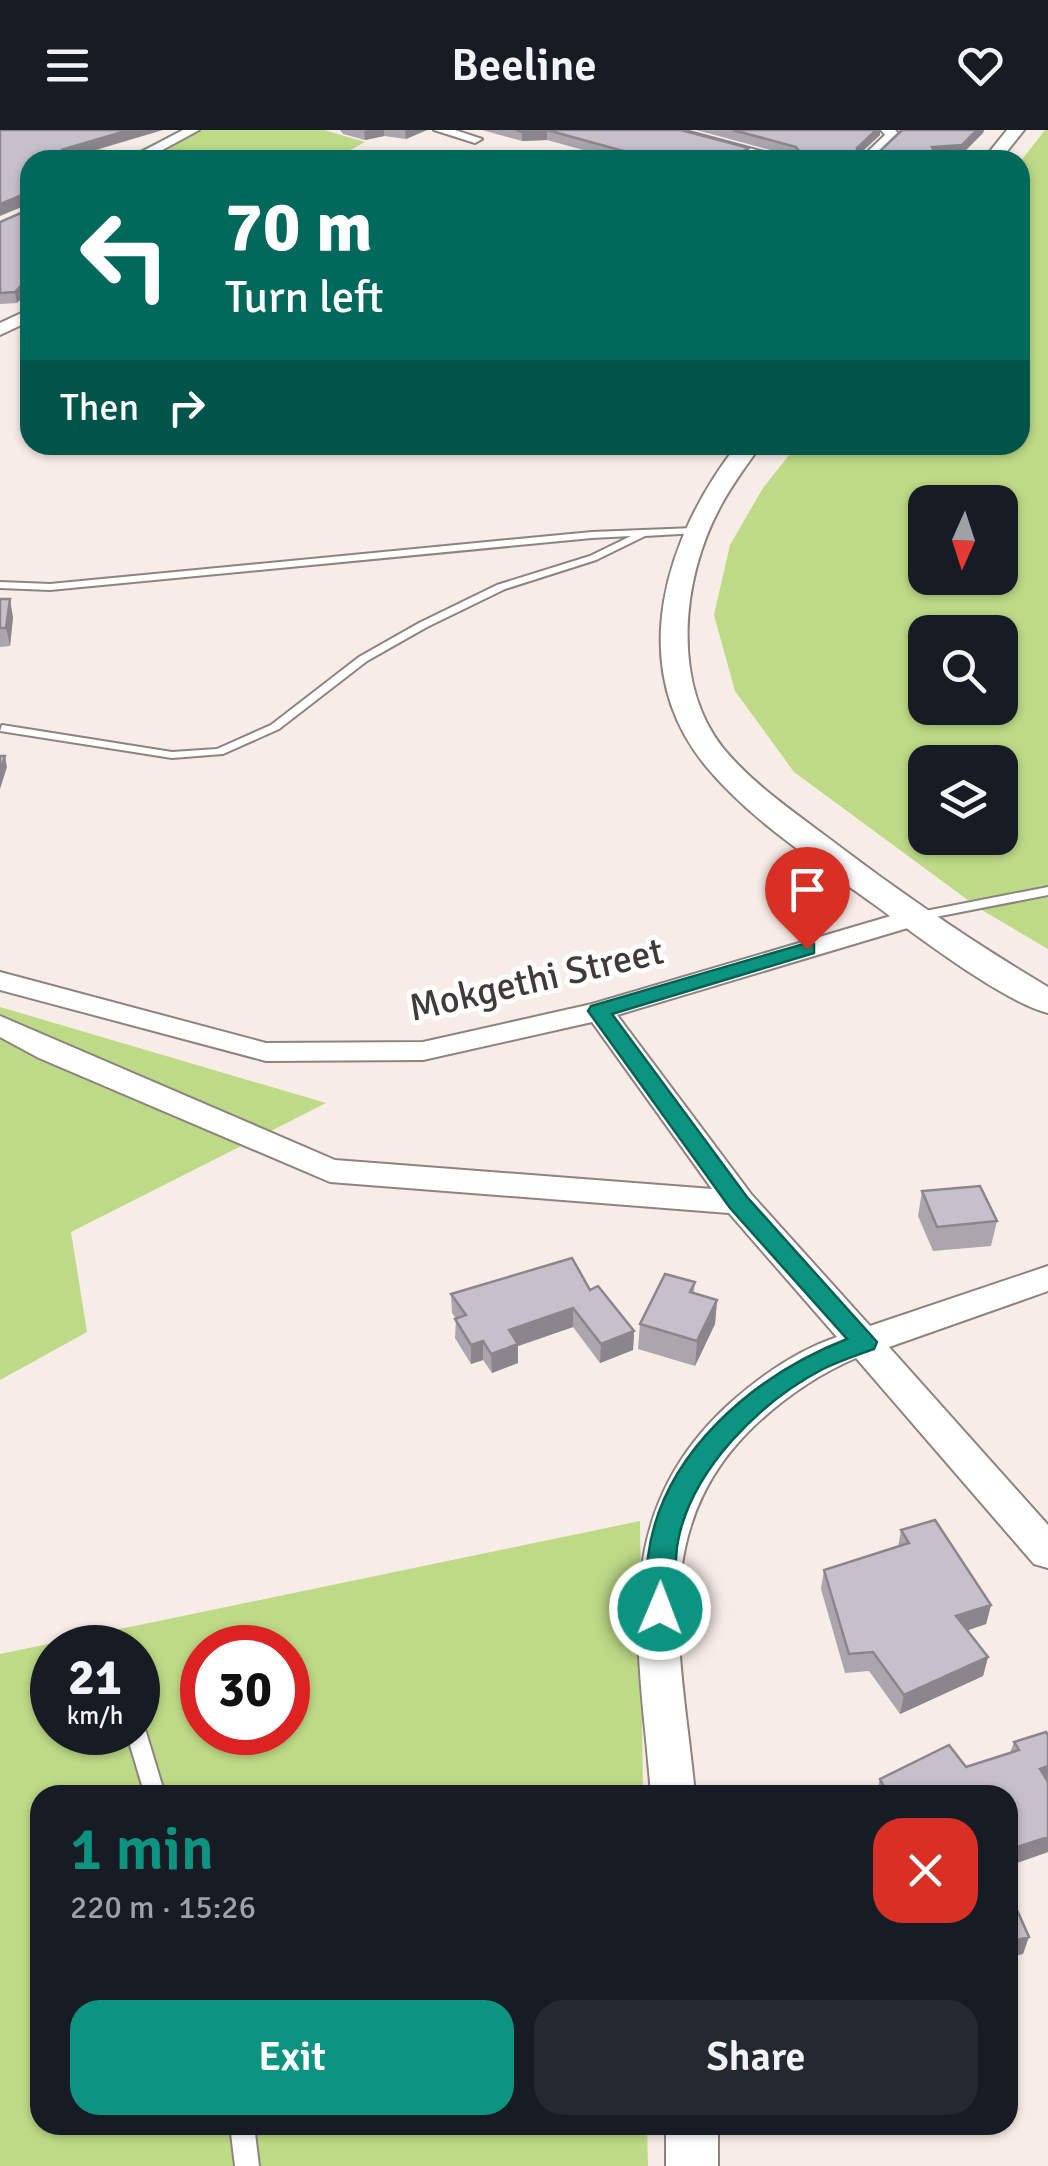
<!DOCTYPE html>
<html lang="en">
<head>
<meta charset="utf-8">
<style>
	:root { --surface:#171b24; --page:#242831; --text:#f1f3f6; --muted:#9ea1a6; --accent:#0d9480 }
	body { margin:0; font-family:Signika,sans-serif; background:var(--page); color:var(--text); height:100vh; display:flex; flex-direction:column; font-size:38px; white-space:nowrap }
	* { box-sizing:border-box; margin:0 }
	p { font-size:32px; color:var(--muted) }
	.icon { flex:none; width:55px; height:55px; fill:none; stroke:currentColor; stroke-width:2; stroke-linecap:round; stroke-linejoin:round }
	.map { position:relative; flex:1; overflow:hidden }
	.details { position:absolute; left:30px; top:1655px; width:988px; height:350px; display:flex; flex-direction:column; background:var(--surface); border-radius:30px; box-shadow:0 2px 8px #0004 }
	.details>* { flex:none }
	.guide { position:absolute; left:20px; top:20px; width:1010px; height:305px; border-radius:30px; box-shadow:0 2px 8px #0004; background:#00695c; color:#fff; overflow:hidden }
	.needle { width:65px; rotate:183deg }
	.tools { position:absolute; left:908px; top:355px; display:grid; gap:20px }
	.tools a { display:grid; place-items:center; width:110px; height:110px; border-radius:20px; background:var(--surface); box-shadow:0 2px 8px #0004; font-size:50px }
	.speed { position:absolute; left:30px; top:1495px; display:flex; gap:20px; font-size:50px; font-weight:700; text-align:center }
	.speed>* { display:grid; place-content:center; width:130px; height:130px; border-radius:50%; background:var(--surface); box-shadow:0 2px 8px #0004; line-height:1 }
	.speed small { font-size:25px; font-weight:400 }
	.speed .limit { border:15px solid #d22; background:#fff; color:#111 }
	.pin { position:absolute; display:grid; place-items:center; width:85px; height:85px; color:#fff; margin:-102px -42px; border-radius:50% 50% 50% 0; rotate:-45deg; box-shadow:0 0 10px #0007 }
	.pin .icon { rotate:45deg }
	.me { position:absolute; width:110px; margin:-55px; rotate:1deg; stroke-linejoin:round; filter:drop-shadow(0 0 8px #0008) }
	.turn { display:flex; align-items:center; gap:35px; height:210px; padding:0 40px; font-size:45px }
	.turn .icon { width:130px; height:130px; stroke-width:2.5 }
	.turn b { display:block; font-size:70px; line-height:85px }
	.then { display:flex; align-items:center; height:95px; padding:0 40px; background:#0003; gap:20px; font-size:38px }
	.round { display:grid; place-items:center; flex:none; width:105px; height:105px; border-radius:30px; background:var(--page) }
	.overview { display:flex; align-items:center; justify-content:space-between; height:170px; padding:0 40px }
	h1 { font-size:60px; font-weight:600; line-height:75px; color:var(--accent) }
	.button { display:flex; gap:20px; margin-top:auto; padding:20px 40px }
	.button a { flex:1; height:115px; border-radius:30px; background:var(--accent); color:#fff; font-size:40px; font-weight:600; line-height:115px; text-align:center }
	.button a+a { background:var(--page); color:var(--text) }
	header { display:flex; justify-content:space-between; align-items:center; height:130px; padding:0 40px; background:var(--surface); font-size:45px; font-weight:600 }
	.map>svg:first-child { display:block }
	.green { fill:#bdda86; fill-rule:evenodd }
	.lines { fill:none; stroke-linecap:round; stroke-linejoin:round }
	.service-casing { stroke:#8e837e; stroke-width:4 }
	.minor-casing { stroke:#8e837e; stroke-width:4 }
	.tertiary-casing { stroke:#8e837e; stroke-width:4 }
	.service { fill:#fff; fill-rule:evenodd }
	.minor { fill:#fff; fill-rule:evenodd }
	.tertiary { fill:#fff; fill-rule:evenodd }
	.wall { fill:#aba5ae }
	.shaded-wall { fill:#8b868d }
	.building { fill:#c7c0ca; stroke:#8b868d; stroke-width:2.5 }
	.route { fill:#0d9480; stroke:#086053; stroke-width:2.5 }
	.labels { text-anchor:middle; stroke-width:10; stroke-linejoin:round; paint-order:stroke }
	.street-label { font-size:38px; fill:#403b39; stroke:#fff }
</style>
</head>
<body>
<header><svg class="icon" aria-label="menu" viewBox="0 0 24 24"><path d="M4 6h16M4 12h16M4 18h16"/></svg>Beeline<svg class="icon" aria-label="heart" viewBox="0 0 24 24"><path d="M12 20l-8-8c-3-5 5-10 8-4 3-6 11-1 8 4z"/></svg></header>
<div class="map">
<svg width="1048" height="2036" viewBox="0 0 1048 2036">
	<rect width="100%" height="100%" fill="#f8ece6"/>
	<path class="green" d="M 180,0 L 324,0 L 365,12 L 332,30 L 30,30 L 0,21 L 38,12 L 133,23 Z
		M 1045,0 L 1048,0 L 1048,819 L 980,779 L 794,642 L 735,561 L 714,485 L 730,415 L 763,358 L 797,315 L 1020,315 L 1020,32 ZM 925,372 L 1000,372 L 1000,448 L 925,448 ZM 925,502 L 1000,502 L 1000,578 L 925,578 ZM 925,632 L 1000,632 L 1000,708 L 925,708 Z
		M 0,877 L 326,973 L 71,1102 L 87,1202 L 0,1250 Z
		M 640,1391 L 643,1665 L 40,1665 L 40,1995 L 647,1995 L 648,2036 L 0,2036 L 0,1524 ZM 52,1518 L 138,1518 L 138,1602 L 52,1602 ZM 202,1518 L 288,1518 L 288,1602 L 202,1602 Z"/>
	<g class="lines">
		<g class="service-casing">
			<path id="service" d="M 694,398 L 697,399 L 697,403 L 645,406 L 596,430 L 505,459 L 427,497 L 367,531 L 279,599 L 223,624 L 172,628 L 0,601 L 2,595 L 172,622 L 217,619 L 271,595 L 359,527 L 419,493 L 497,455 L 590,426 L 631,406 L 592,408 L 50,460 L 0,458 L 0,452 L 50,454 L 592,402 Z
				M 1048,757 L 1048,765 L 915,791 L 909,787 L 915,783 Z
				M 138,1594 L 143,1596 L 146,1602 L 165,1665 L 145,1665 L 126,1602 L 138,1602 Z
				M 230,1995 L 254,1995 L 259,2036 L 235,2036 Z"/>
		</g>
		<g class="minor-casing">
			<path id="minor" d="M 183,0 L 199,0 L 144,30 L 126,30 Z
				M 434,0 L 455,0 L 482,9 L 475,13 Z
				M 660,0 L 682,0 L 794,30 L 771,30 Z
				M 881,0 L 895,0 L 900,5 L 874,30 L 859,30 L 885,5 Z
				M 30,179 L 30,191 L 0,205 L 0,193 Z
				M 911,780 L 921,782 L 925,788 L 921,794 L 617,885 L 751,1064 L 870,1196 L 1048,1136 L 1048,1161 L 889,1217 L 1048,1395 L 1048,1438 L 1034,1434 L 856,1228 C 818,1244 784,1268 754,1296 C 644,1402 683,1530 695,1665 L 651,1665 C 640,1519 606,1389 727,1276 C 759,1247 796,1221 837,1207 L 729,1083 L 330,1052 L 39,928 L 0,907 L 0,886 L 335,1030 L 712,1059 L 592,892 L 423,930 L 266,931 L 0,860 L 0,842 L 266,913 L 423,912 L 592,874 Z
				M 666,1995 L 718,1995 L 718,2036 L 666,2036 Z"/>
		</g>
		<g class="tertiary-casing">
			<path id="tertiary" d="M 1007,0 L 1024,0 L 1000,30 L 983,30 Z
				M 737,315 L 761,315 C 746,336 731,356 719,379 C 682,449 671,552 723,618 C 755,657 800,686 839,716 C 906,767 976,814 1048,857 L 1048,883 C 1003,872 915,804 875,775 C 817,733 750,690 705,635 C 624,535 666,406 737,315 Z"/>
		</g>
		<use href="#service" class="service"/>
		<use href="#minor" class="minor"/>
		<use href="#tertiary" class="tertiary"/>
	</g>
	<path class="wall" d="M 340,0 L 427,0 L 406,9 L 384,6 L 365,10 L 343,4 Z
		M 482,0 L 682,0 L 749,18 L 748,28 L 744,30 L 620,30 L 547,10 L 522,11 Z
		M 696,0 L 880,0 L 880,5 L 861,23 L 878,23 L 900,2 L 899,0 L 984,0 L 983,3 L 961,25 L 937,26 L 782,23 Z
		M 30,79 L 30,159 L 17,173 L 0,174 L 0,92 Z
		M 0,469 L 13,487 L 10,516 L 0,517 Z
		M 922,1061 L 997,1091 L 991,1116 L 933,1121 L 918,1086 Z
		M 695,1152 L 694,1163 L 717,1170 L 715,1194 L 695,1236 L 638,1219 L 640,1194 Z
		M 590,1160 L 634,1201 L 633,1220 L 600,1233 L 573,1197 L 518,1216 L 518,1233 L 492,1243 L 483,1230 L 471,1234 L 455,1208 L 456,1189 L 452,1183 L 451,1164 Z
		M 901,1400 L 991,1475 L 986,1494 L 967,1500 L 988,1527 L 983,1546 L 900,1584 L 869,1541 L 845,1543 L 821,1459 L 824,1440 L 898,1417 Z
		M 1046,1602 L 1048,1722 L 1008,1736 L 1008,1665 L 876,1665 L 880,1649 L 966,1637 L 1010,1623 L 1014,1612 Z"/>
	<path class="shaded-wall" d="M 129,0 L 163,0 L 62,30 L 61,20 Z
		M 368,0 L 384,0 L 384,6 L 365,10 L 364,1 Z
		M 405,0 L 427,0 L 406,9 Z
		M 547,0 L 547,10 L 522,11 L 522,2 Z
		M 876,0 L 880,0 L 880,5 L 856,27 L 857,18 Z
		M 977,0 L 984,0 L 983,3 L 961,25 L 931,26 L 932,17 Z
		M 749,18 L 748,28 L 744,30 L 726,30 Z
		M 27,63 L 29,74 L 0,86 L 0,74 Z
		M 30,146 L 30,159 L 17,173 L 15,162 Z
		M 10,469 L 13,487 L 10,516 L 6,498 Z
		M 5,626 L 7,637 L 0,659 L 0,641 Z
		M 717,1170 L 715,1194 L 695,1236 L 697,1211 Z
		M 573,1178 L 573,1197 L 518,1216 L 518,1233 L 492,1243 L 491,1224 L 509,1200 Z
		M 634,1201 L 633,1220 L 600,1233 L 601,1214 Z
		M 483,1211 L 483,1230 L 471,1234 L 471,1215 Z
		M 991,1475 L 986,1494 L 951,1506 L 956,1486 Z
		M 988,1527 L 983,1546 L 900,1584 L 904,1565 Z
		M 1048,1636 L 1048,1652 L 1040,1639 Z
		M 1048,1707 L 1048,1722 L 1008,1736 L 1008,1720 Z
		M 1029,1807 L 1023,1824 L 1008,1828 L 1008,1812 Z"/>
	<path class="building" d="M 0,0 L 129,0 L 61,20 L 143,30 L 30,30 L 30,65 L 27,63 L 0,74 Z
		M 516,0 L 681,0 L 749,18 L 726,30 L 656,30 L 547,0 L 522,2 Z
		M 733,0 L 876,0 L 857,18 L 857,23 L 878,23 L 902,0 L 977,0 L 962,15 L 932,17 L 939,30 L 753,30 L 762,21 L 795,24 L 799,21 L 796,17 Z
		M 30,79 L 30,146 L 15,162 L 0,163 L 0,92 Z
		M 0,469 L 10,469 L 6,498 L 0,498 Z
		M 0,626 L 5,626 L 0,641 Z
		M 980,1056 L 997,1091 L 937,1097 L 922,1061 Z
		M 572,1128 L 590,1160 L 598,1156 L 634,1201 L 601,1214 L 573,1178 L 509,1200 L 518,1214 L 491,1224 L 483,1211 L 471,1215 L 455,1189 L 466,1185 L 451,1164 Z
		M 665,1144 L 695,1152 L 690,1162 L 717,1170 L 697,1211 L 640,1194 Z
		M 935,1390 L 991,1475 L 956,1486 L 988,1527 L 904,1565 L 873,1522 L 849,1524 L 824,1440 L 909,1413 L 901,1400 Z
		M 1046,1602 L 1048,1605 L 1048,1636 L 1040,1639 L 1048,1652 L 1048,1707 L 1008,1720 L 1008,1665 L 888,1665 L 880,1649 L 949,1615 L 966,1637 L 1019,1620 L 1014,1612 Z
		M 1008,1760 L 1029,1807 L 1008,1812 Z"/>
	<path class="route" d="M 807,813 L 814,814 L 814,823 L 612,884 L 747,1067 L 877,1212 L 874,1219 C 857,1225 839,1231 823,1239 C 760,1272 692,1339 678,1411 C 673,1433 679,1470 670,1488 L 660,1491 L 650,1488 C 641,1469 645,1447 648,1427 C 661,1323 755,1245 847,1209 L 730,1078 L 588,881 L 591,876 Z"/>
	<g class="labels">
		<g class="street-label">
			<text transform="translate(536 849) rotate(-13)" y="13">Mokgethi Street</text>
		</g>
	</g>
</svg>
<div class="tools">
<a><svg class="needle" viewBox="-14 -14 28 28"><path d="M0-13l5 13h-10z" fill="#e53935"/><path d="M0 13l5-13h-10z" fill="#9ea1a6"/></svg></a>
<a><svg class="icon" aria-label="search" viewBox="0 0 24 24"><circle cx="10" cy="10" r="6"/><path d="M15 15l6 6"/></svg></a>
<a><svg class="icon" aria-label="layers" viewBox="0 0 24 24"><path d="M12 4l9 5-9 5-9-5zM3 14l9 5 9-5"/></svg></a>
</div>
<div class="speed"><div>21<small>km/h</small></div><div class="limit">30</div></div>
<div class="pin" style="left:807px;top:819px;background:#d93025"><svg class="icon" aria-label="arrive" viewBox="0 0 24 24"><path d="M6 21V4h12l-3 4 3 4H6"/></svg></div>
<svg class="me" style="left:660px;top:1479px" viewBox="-20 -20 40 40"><circle r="17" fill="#0d9480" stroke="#fff" stroke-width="3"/><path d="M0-11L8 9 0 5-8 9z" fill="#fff"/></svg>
<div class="guide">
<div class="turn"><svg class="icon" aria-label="left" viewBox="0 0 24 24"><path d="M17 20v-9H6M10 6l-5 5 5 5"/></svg><div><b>70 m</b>Turn left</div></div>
<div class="then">Then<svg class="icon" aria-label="right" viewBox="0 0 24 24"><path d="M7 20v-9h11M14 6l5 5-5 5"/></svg></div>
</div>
<section class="details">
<div class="overview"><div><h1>1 min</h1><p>220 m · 15:26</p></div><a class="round" style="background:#d93025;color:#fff"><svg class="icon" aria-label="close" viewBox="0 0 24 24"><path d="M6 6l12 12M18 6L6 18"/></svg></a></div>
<div class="button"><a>Exit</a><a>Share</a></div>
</section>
</div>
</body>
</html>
